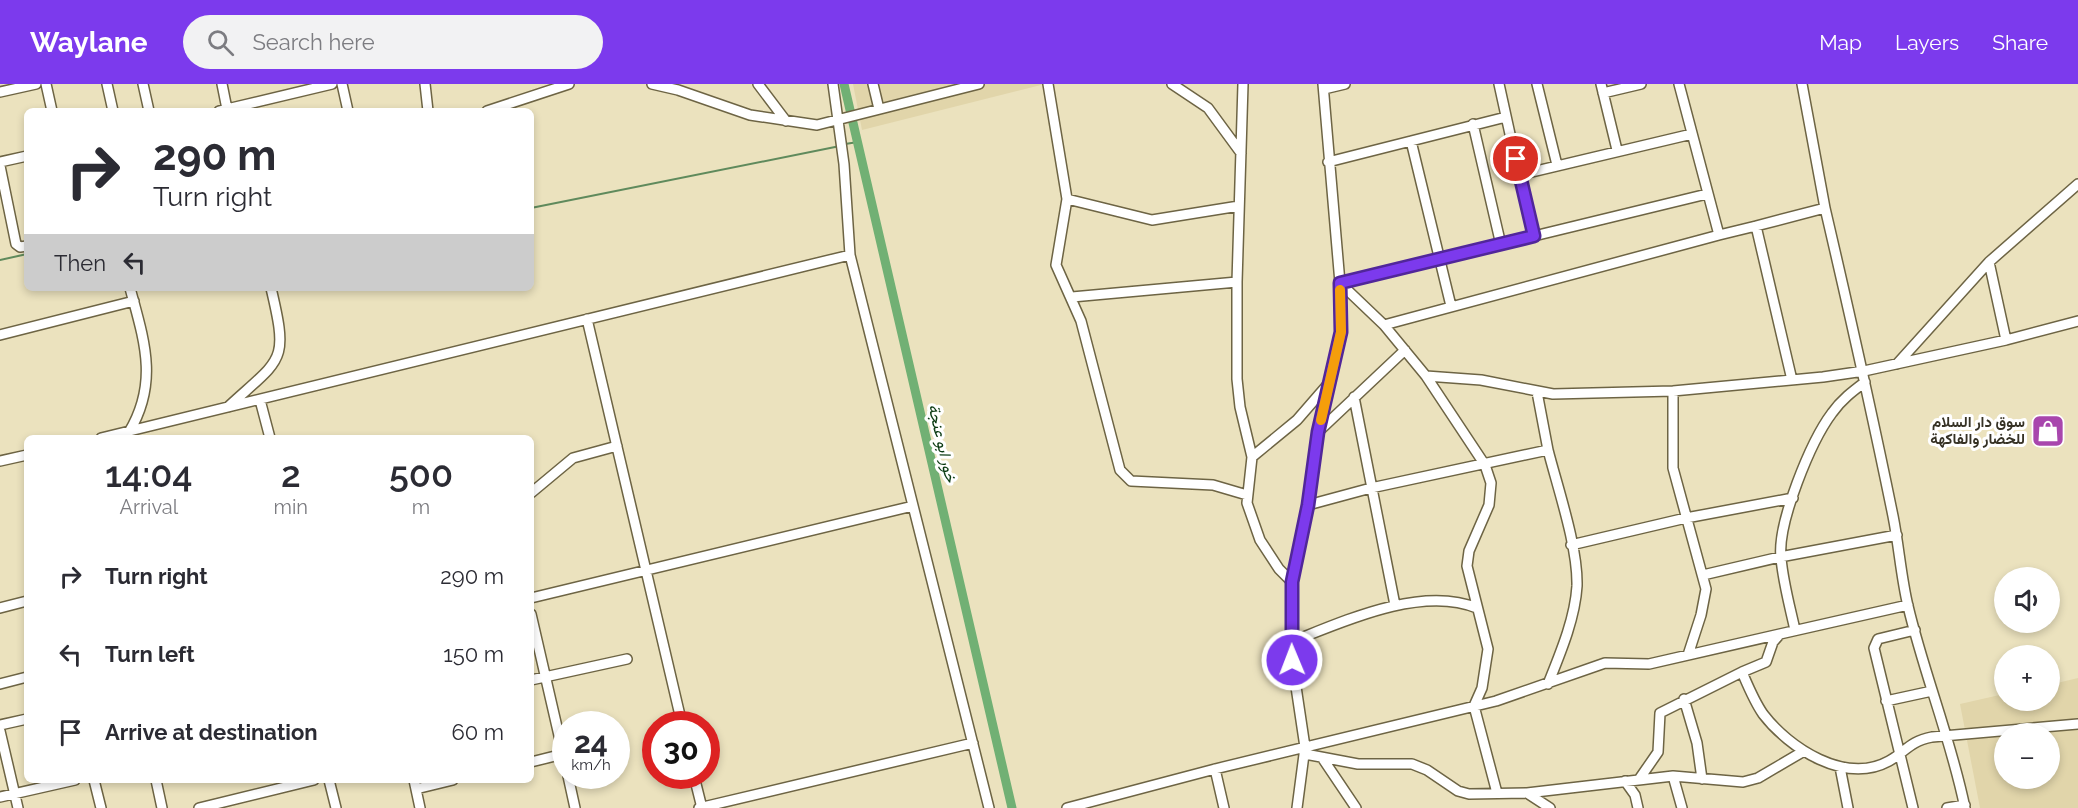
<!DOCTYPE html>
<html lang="en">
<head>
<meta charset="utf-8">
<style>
	:root { --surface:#fff; --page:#f2f2f3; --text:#2b2b33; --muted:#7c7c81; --accent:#7c3aed }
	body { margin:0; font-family:Raleway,Vazirmatn,sans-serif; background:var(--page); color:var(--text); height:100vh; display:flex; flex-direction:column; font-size:22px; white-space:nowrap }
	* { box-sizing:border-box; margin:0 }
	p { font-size:20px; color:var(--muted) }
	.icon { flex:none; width:33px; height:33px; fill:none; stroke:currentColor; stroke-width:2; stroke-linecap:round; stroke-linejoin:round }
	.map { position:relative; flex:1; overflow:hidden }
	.panel { position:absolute; left:24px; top:351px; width:510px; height:348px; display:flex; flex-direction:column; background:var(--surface); border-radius:9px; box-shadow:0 3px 9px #0003 }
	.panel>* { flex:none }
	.hud { position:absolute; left:24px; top:24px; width:510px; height:183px; border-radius:9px; box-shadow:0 3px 9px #0003; background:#fff; color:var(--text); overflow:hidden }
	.fabs { position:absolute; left:1994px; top:483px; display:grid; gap:12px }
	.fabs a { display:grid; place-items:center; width:66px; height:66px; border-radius:50%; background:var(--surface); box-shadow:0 3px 9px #0003; font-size:30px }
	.speed { position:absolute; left:552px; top:627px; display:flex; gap:12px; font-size:30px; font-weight:700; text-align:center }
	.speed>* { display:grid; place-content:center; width:78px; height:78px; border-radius:50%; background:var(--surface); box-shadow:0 3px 9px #0003; line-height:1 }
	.speed small { font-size:15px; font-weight:400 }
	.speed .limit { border:9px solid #d22; background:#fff; color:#111 }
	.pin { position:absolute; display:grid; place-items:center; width:51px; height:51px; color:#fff; margin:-26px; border:3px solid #fff; border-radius:50%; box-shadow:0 2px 6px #0007 }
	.me { position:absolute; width:66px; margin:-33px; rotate:359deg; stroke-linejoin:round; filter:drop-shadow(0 0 4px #0008) }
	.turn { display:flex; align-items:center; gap:21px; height:126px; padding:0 30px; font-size:27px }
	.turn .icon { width:78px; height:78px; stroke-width:2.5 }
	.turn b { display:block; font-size:42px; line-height:51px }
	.then { display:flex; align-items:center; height:57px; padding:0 30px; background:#0003; gap:12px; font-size:22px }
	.eta { display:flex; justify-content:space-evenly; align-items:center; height:102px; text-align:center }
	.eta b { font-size:36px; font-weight:600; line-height:42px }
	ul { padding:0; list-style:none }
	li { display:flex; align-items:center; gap:18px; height:78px; padding:0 30px }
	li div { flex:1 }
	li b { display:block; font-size:22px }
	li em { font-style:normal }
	header { display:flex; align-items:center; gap:36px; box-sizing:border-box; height:84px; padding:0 30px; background:var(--accent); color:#fff }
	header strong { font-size:28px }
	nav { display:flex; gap:33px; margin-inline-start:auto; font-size:21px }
	.search { width:420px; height:54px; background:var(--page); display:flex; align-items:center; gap:15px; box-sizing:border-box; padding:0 21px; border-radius:33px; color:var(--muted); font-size:22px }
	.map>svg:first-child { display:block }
	.built { fill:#e1d5aa; fill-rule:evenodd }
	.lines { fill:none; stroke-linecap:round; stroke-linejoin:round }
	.stream { stroke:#5f8a5c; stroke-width:2 }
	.canal { stroke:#71b074; stroke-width:9 }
	.minor-casing { stroke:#6d6444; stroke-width:12 }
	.minor { stroke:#fff; stroke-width:9 }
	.route-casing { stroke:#51269a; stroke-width:15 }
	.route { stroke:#7c3aed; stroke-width:10 }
	.slow { stroke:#f59e0b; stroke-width:10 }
	.labels { text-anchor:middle; stroke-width:6; stroke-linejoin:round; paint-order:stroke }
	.poi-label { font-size:15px; font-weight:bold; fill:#363225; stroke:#fff; text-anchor:end }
	.water-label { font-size:16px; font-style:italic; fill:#093911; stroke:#fff }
</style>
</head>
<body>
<header>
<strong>Waylane</strong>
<div class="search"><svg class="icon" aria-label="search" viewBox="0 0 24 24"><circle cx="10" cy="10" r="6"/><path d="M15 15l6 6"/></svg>Search here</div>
<nav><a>Map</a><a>Layers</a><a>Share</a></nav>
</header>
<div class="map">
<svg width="2078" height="724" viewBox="0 0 2078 724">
	<rect width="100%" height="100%" fill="#ebe2be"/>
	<path class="built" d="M 853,0 L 1045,0 L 862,46 Z
		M 2078,594 L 2078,724 L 1980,724 L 1960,620 L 2004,610 L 2004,616 L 2049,616 L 2049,601 ZM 2004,650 L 2049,650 L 2049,694 L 2004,694 Z"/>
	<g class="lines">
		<path class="stream" d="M 845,60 L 858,58
			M 531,124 L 840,62
			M 0,176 L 27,170"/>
		<path class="canal" d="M 844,0 L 1012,724"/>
		<g class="minor-casing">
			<path id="minor" d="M 46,0 L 52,27
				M 107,0 L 113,27
				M 143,0 L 149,27
				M 342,0 L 348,27
				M 425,0 L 428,27
				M 652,0 L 678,6 L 750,31 L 817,41 L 979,0
				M 758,0 L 786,37
				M 833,0 L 844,80 L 850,171 L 989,724
				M 873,0 L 879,25
				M 1048,0 L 1067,115 L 1056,181 L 1081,237 L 1120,386 L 1131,397 L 1213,401 L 1247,411
				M 1172,0 L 1208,24 L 1241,69
				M 1243,0 L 1237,198 L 1237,295 L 1240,323 L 1252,373 L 1247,419 L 1260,456 L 1279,485 L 1292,498
				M 1323,0 L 1340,199 L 1384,241 L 1426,292 L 1485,381 L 1491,399 L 1489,421 L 1469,467 L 1467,482 L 1488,565 L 1482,604 L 1474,622 L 1497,709
				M 1499,0 L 1519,91 L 1692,50
				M 1537,0 L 1557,81
				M 1601,0 L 1617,66
				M 1679,0 L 1719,151 L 1756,142 L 1792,296
				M 1324,5 L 1345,0
				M 0,8 L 36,0
				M 1603,9 L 1641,0
				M 227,25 L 332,0
				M 219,27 L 227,25 L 222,0
				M 487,27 L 569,0
				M 1473,40 L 1501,161
				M 1411,57 L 1451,222
				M 0,78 L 27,72
				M 1328,78 L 1506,33
				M 0,82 L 16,160 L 20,163 L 27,162
				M 1067,115 L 1152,136 L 1239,122
				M 1825,124 C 1849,227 1872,329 1893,432 C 1899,462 1901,493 1908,522 C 1924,590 1951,655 1965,724
				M 1756,142 L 1825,124 L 1802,0
				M 1534,152 L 1707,110
				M 1989,178 L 2006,256
				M 1072,213 L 1237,198
				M 587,235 L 682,640
				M 1384,241 L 1719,151
				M 0,251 L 134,217
				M 1897,280 L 1989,178 L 2078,100
				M 1426,292 L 1481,296 L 1553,310 L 1673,307 L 1823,293 L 1864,287 L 2006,256 L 2078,237
				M 1673,307 L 1673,384 L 1706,505 L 1701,531 L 1688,571
				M 1537,308 L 1548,366
				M 1354,313 L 1395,521
				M 260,316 L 270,354
				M 228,323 C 282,273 289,280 271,204
				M 129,348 C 159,298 144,256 130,204
				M 1318,348 L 1405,266
				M 101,354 L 850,171
				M 1252,373 L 1297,336 L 1330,298
				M 0,377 L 27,371
				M 531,409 L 573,374 L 617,362
				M 1308,421 L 1371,404 L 1548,366 C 1558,405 1578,463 1577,502 C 1575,535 1560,570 1548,600
				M 1571,461 L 1686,434 L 1793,414
				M 1703,491 L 1780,473 L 1897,451
				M 531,514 L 913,422
				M 1908,521 L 1780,550 L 1773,558 L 1766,578 L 1742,588 C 1748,602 1754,617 1763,630 C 1789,664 1845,701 1889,677 C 1907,667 1908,658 1932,653 L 2078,640
				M 0,524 L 27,517
				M 531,530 L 566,682
				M 1795,546 C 1790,523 1783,498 1781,474 C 1777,439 1811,357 1832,329 C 1841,316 1853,307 1865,298
				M 1291,558 C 1344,537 1422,501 1477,524
				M 531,596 L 627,575
				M 0,600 L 27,593
				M 1684,615 L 1697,659 L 1702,695
				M 1886,617 L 1932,607
				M 0,641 L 27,635
				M 0,647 L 18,724
				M 1305,670 L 1358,680 L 1412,680 L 1427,686 L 1458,707 L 1469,710 L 1527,709 L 1550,724
				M 1323,675 L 1356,724
				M 531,678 L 563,670
				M 1840,683 L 1848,724
				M 1215,685 L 1224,724
				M 568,692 L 575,724
				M 694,692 L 702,724
				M 1673,692 L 1682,724
				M 1640,694 L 1658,668 L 1660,629 L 1742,588
				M 94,696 L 101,724
				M 156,696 L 162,724
				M 329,696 L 336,724
				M 414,696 L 420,724
				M 1625,697 L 1635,711 L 1638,724
				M 416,705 L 453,696
				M 1527,709 L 1673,692 L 1743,698 L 1758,694 L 1804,667
				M 0,713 L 75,696
				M 199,724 L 314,696
				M 699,724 L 973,659
				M 1067,724 L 1215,685 L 1496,617 L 1605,579 L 1649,580 L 1780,550
				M 1297,724 L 1305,663 L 1292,576 L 1292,498 L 1308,421 L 1318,348 L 1341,248 L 1340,199 L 1534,152 L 1519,91
				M 1913,724 L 1874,564 L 1878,555 L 1915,546
				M 1947,724 L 1965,721"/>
		</g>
		<use href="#minor" class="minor"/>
	</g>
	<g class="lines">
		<g class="route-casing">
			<path id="route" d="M 1292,576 L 1292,498 L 1308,421 L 1318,348 L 1341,248 L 1340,199 L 1534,152 L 1516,75"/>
		</g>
		<use href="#route" class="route"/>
		<path class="slow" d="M 1321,336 L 1341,248 L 1340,206"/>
	</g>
	<defs>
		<g id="shop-square" transform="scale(1.725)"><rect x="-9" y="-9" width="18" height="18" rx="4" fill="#a846ad" stroke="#fff"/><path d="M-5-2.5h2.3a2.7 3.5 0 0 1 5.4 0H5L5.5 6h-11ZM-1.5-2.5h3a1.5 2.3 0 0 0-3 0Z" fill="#fff"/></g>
	</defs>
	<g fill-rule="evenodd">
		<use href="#shop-square" x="2048" y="347"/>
	</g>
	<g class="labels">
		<g class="poi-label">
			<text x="2025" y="343">سوق دار السلام<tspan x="2025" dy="17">للخضار والفاكهة</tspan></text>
		</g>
		<g class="water-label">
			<text transform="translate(943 359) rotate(77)" y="6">خور ابو عنجة</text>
		</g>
	</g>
</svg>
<div class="fabs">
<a><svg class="icon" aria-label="sound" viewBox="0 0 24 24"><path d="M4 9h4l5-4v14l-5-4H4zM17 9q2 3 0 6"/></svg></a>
<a>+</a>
<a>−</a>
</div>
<div class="speed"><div>24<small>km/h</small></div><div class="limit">30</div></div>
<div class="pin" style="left:1516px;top:75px;background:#d93025"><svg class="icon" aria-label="arrive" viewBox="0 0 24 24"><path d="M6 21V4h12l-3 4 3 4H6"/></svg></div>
<svg class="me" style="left:1292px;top:576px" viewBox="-20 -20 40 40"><circle r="17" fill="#7c3aed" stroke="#fff" stroke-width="3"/><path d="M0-11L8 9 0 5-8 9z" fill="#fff"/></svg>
<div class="hud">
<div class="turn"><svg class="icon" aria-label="right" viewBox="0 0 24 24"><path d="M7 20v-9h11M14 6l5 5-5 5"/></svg><div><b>290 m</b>Turn right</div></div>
<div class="then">Then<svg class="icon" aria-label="left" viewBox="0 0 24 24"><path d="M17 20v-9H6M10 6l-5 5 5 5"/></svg></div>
</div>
<section class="panel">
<div class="eta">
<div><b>14:04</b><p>Arrival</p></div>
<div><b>2</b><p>min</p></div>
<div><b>500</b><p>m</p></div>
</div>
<ul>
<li><svg class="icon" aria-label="right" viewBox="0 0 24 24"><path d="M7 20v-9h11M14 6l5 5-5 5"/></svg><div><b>Turn right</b></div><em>290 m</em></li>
<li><svg class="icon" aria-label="left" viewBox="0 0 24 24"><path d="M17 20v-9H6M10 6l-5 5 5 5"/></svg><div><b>Turn left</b></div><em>150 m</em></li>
<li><svg class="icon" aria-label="arrive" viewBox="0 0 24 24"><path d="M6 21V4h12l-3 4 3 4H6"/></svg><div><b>Arrive at destination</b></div><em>60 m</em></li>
</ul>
</section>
</div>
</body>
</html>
